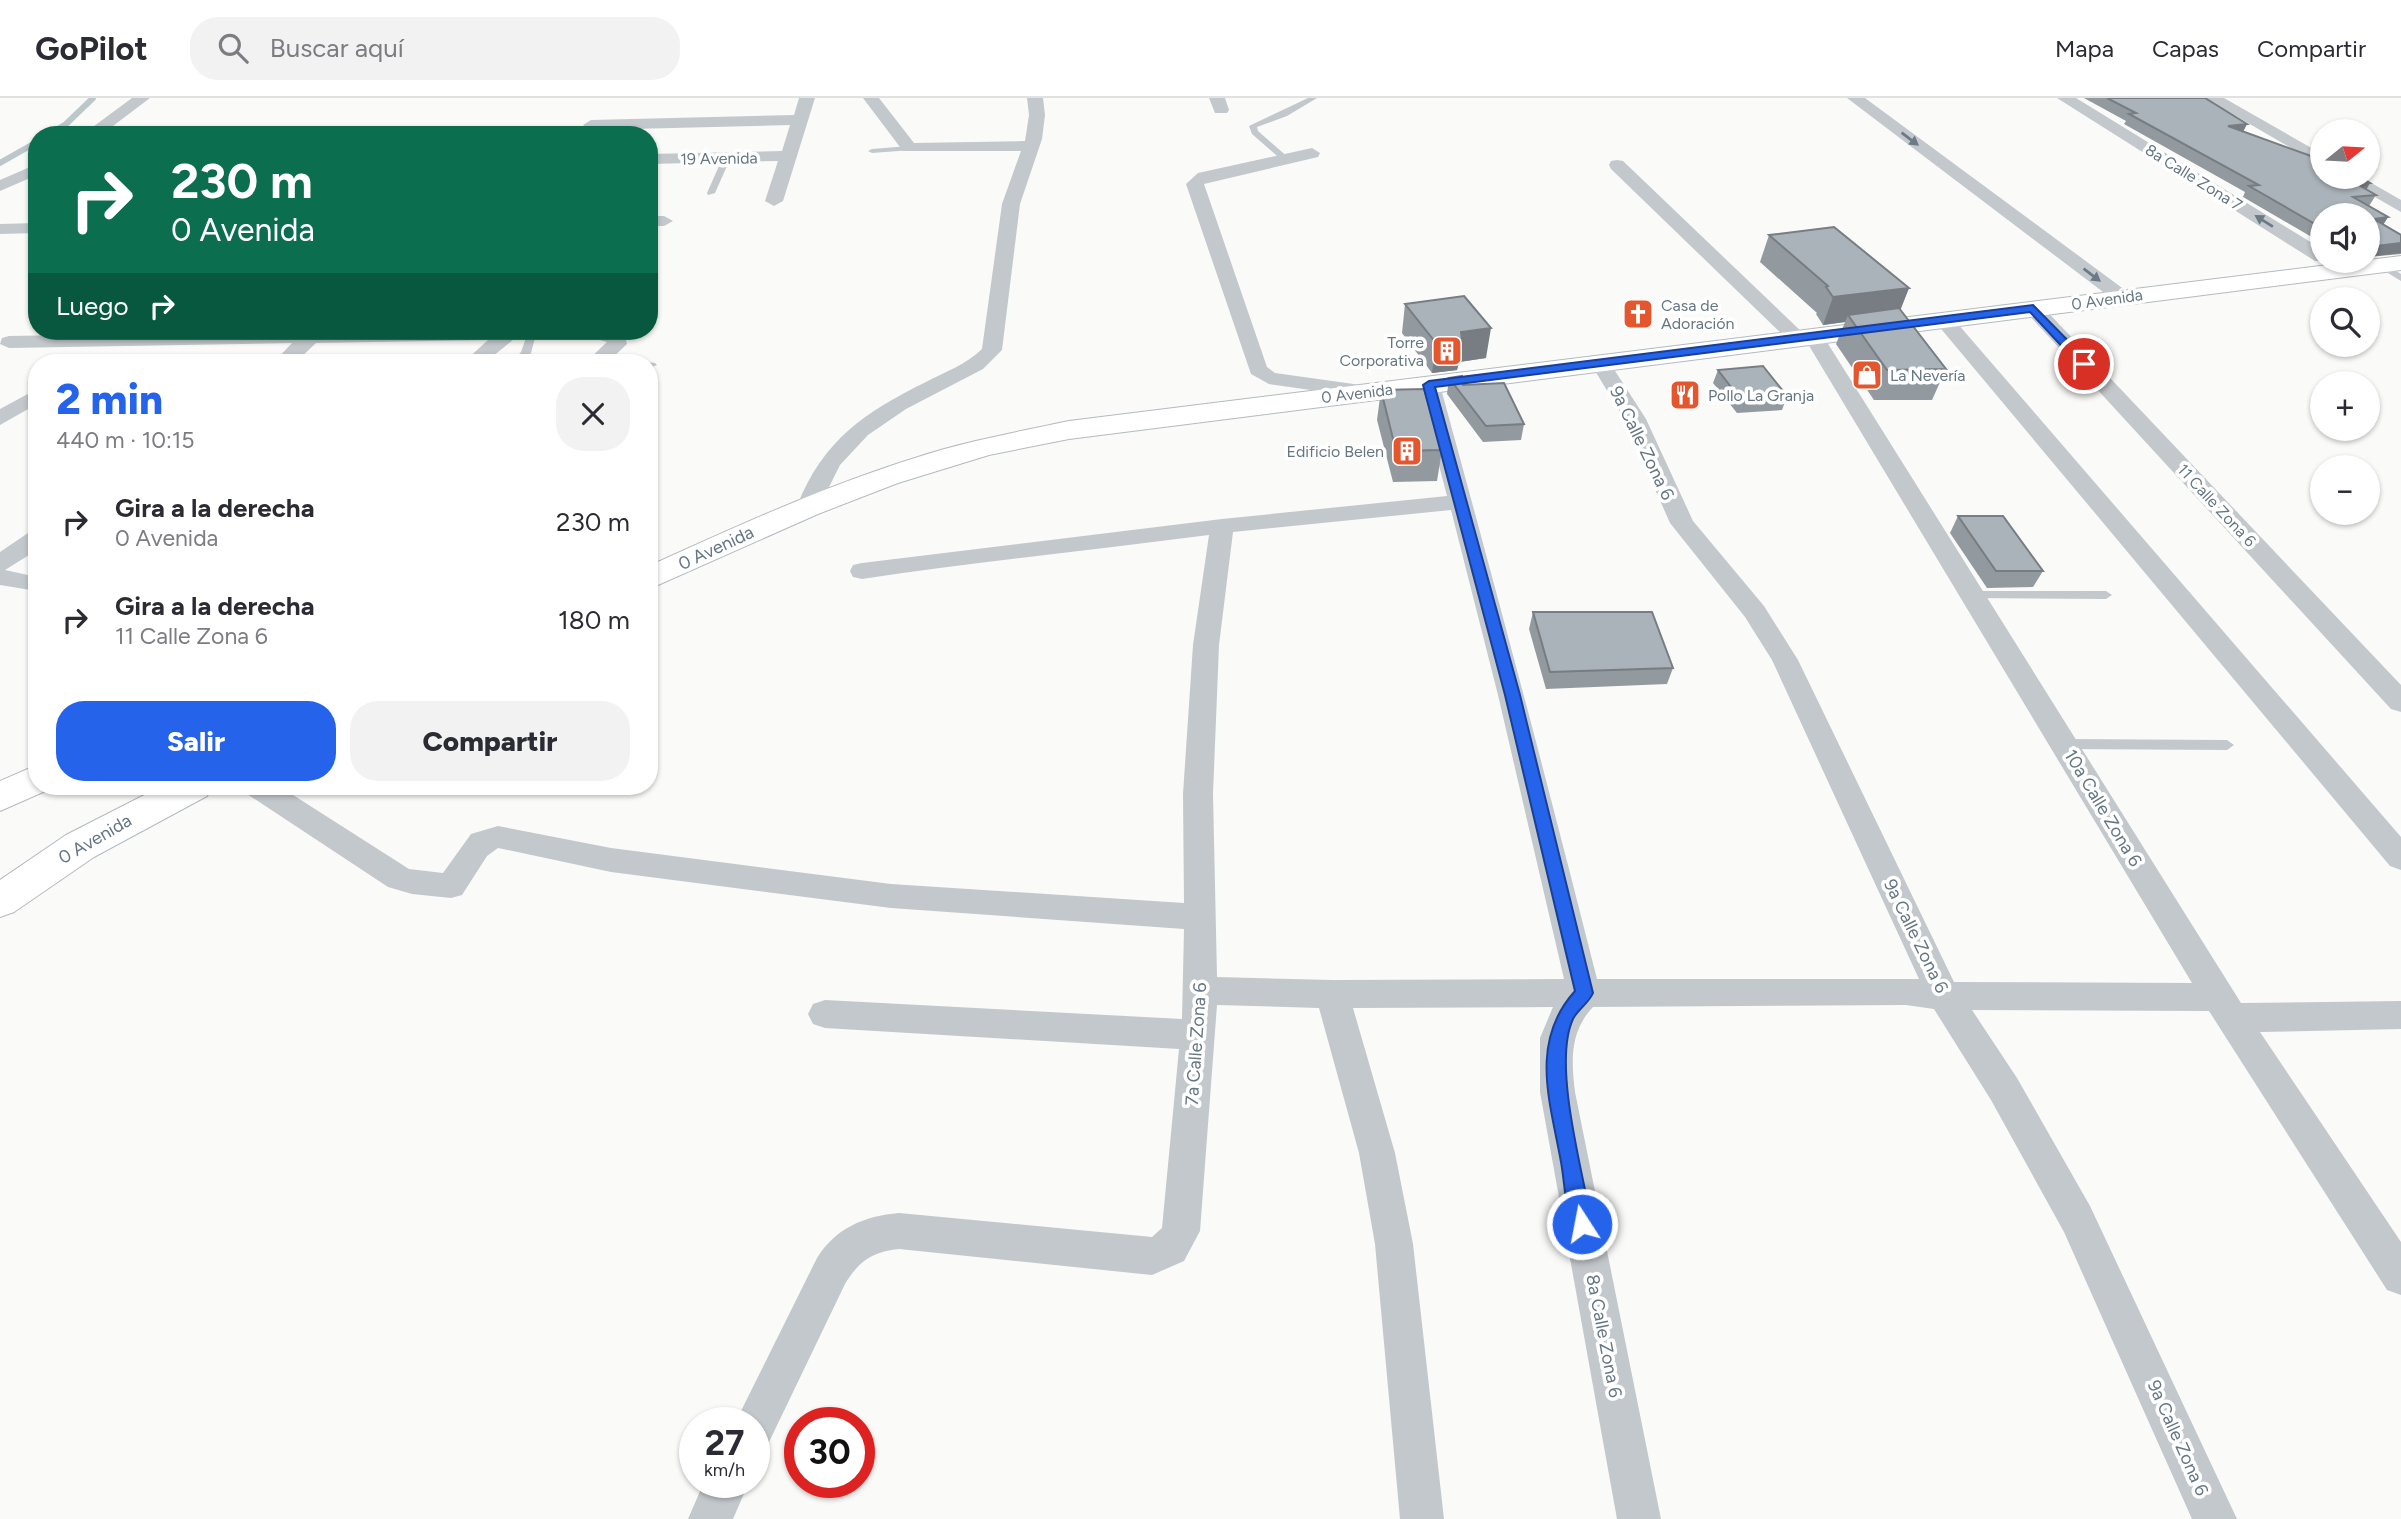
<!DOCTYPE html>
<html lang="es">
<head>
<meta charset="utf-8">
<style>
	:root { --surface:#fff; --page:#f2f2f3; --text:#2b2b33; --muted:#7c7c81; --line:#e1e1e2; --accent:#2563eb }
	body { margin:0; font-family:Figtree,sans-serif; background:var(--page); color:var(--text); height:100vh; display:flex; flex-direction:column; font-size:26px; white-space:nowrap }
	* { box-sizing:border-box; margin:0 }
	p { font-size:23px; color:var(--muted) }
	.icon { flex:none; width:38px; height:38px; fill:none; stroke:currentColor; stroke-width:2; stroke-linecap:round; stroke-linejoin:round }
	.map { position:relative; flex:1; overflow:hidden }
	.side { position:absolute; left:28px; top:256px; width:630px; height:441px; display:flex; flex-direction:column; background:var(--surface); border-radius:28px; box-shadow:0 2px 5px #0004 }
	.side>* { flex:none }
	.guide { position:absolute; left:28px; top:28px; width:630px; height:214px; border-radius:28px; box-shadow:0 2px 5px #0004; background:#0b6e4f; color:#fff; overflow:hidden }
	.needle { width:46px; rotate:72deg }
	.controls { position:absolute; left:2310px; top:21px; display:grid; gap:14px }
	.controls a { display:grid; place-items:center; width:70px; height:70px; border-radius:50%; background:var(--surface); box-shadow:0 2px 5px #0004; font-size:35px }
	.speed { position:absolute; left:679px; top:1309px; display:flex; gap:14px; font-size:35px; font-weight:700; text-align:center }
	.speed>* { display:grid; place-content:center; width:91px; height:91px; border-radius:50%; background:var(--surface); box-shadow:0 2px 5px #0004; line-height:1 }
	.speed small { font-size:18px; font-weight:400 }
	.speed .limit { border:10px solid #d22; background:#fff; color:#111 }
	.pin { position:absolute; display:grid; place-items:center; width:60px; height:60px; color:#fff; margin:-30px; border:4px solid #fff; border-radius:50%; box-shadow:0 2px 7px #0007 }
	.me { position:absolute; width:77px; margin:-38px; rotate:349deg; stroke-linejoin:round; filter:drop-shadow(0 0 5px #0008) }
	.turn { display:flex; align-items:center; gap:24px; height:147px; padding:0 28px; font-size:32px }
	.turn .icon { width:91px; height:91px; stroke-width:2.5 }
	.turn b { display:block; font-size:49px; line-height:60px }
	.then { display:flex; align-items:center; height:66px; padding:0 28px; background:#0003; gap:14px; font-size:26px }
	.round { display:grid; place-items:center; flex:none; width:74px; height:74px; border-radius:28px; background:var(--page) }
	.head { display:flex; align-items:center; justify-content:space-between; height:119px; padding:0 28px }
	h1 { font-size:42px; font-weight:800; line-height:52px; color:var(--accent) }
	.action { display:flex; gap:14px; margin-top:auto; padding:14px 28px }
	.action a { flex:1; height:80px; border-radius:28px; background:var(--accent); color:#fff; font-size:28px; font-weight:800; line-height:80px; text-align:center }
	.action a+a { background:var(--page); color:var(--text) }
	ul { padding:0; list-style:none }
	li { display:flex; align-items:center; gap:21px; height:98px; padding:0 28px }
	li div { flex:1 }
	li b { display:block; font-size:26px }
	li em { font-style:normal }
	header { display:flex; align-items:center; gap:42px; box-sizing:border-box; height:98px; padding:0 35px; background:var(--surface); border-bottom:2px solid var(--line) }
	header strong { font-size:33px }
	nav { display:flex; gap:38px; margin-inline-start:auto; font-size:24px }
	.search { width:490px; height:63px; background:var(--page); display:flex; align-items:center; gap:18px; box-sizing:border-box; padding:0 24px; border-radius:28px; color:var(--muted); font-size:26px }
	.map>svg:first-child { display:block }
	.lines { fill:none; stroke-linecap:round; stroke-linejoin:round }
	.stream { stroke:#bbc7cb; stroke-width:6 }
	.secondary-casing { stroke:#b3babf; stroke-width:2 }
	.lane { fill:#c3c8cc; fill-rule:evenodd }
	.street { fill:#c3c8cc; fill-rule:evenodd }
	.secondary { fill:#fff; fill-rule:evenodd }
	.wall { fill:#929a9f }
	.shaded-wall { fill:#777d82 }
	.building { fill:#aab3b9; stroke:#777d82; stroke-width:2 }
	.oneway { fill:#6a7a87 }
	.route { fill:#2563eb; stroke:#184099; stroke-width:2 }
	.labels { text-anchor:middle; stroke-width:7; stroke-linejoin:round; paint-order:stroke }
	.far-street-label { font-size:16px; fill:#657683; stroke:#fff }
	.far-poi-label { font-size:16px; fill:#657683; stroke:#fff; text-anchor:start }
	.street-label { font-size:18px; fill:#657683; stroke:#fff }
</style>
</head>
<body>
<header>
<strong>GoPilot</strong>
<div class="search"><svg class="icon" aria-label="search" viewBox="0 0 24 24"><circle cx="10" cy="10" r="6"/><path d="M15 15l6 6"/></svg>Buscar aquí</div>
<nav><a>Mapa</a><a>Capas</a><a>Compartir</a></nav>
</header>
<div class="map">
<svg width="2401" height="1421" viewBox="0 0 2401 1421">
	<rect width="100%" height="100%" fill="#fafaf8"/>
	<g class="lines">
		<path class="stream" d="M 48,37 L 66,26 L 93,0
			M 0,65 L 37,44"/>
		<g class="secondary-casing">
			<path id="secondary" d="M 2401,158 L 2401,172 L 1069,341 L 989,357 L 898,385 L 818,416 L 649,491 L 649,468 C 737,428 825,388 918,359 C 967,343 1018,334 1069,323 Z
				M 37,667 L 37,688 L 52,688 L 50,691 L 0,713 L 0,683 Z
				M 162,688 L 213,688 L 207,698 L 94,759 L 14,814 L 0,819 L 0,782 L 66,737 Z"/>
		</g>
		<path class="lane" d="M 1308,0 L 1317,0 L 1287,18 L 1257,29 L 1258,33 L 1290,61 L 1283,63 L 1252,36 L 1249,28 Z
			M 909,48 L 913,50 L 912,52 L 872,55 L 868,53 L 872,51 Z
			M 727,57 L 731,59 L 715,95 L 708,97 L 707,95 L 723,59 Z
			M 2378,165 L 2384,165 L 2401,176 L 2401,183 L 2378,169 Z
			M 528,234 L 536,236 L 531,255 L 522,264 L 512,264 L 521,254 Z
			M 648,264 L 655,265 L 657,267 L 649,270 Z
			M 1972,493 L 2106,493 L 2112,497 L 2106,501 L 1968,500 L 1966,497 L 1968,494 Z
			M 2064,641 L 2227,642 L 2234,647 L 2227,652 L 2064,651 L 2057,646 Z"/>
		<path class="street" d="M 132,0 L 150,0 L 101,37 L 82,37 Z
			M 799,0 L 815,0 L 783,103 L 774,108 L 765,103 L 778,63 L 649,66 L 649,56 L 782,53 L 790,27 L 591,32 L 583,27 L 591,22 L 794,17 Z
			M 863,0 L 879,0 L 914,45 L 1025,43 L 1029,17 L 1027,0 L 1043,0 L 1045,17 L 1042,41 L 1020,106 L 1002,252 L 983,271 L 906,311 L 868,337 L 840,367 L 817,413 L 801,413 L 797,408 C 823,342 865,314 926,284 C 945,274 967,266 982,251 L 1002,106 L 1021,53 L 903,53 Z
			M 1209,0 L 1225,0 L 1229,12 L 1227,15 L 1215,15 Z
			M 1847,0 L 1865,0 L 2129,195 L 2132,199 L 2129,203 L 2115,203 Z
			M 2057,0 L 2076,0 L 2322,151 L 2322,163 L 2329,163 L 2315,163 Z
			M 2205,0 L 2224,0 L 2322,56 L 2322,68 Z
			M 1312,50 L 1320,55 L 1318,59 L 1204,86 L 1267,269 L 1275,275 L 1375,289 L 1378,294 L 1375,299 L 1367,300 L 1269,286 L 1251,276 L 1186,86 L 1198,75 Z
			M 1617,62 L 1623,63 L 1804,236 L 1813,231 L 1820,233 L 2241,905 L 2401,903 L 2401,931 L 2260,934 L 2401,1144 L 2401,1197 L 2387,1192 L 2209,913 L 1972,912 L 2017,980 L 2090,1108 L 2237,1421 L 2192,1421 L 2064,1134 L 1991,1002 L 1934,911 L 1906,907 L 1593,909 C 1570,933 1571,962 1575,994 L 1661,1421 L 1617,1421 L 1540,994 L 1540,940 L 1553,909 L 1353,910 L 1395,1055 L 1413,1146 L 1444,1421 L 1400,1421 L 1375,1146 L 1359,1055 L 1319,910 L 1217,907 L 1200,1133 L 1184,1163 L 1152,1177 L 899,1151 C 872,1154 859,1163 845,1186 L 769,1344 L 754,1350 L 754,1325 L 735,1325 L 817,1160 C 836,1130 864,1118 899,1115 L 1152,1139 L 1162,1130 L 1179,951 L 825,930 L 813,926 L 808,916 L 813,906 L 825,902 L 1182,921 L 1184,831 L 891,810 L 611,774 L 498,750 L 487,758 L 462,797 L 451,800 L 412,796 L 388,789 L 247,696 L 242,688 L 279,688 L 409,771 L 443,775 L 471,736 L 498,728 L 611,750 L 891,786 L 1184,805 L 1183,696 L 1193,547 L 1209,437 C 1093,452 977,464 862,481 L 853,479 L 850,473 L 853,467 L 862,465 L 1222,421 L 1447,398 L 1418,287 L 1421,282 L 1437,282 L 1440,287 C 1494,484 1547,682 1597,881 L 1919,881 L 1772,562 L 1745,519 L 1670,425 L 1624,321 L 1591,266 L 1594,262 L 1608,262 L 1646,321 L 1693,423 L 1764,508 L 1798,562 L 1954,884 L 2192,885 L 1805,241 L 1796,245 L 1789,243 L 1611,71 L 1609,67 L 1611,63 ZM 1451,412 L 1498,597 L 1564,881 L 1332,882 L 1217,879 L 1213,696 L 1219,547 L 1233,434 Z
			M 37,66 L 37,77 L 0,93 L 0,82 Z
			M 2340,79 L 2361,79 L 2401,102 L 2401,114 Z
			M 649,118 L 664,118 L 673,123 L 664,128 L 649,128 Z
			M 37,125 L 37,135 L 0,136 L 0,126 Z
			M 2033,204 L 2040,206 L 2401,587 L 2401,614 L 2391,611 L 2026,214 L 2023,210 L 2026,206 Z
			M 1944,216 L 1951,218 L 2401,739 L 2401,772 L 2390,768 L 1937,226 L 1934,222 L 1937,218 Z
			M 311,233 L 616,233 L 624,235 L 627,246 L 608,264 L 586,264 L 607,244 L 593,240 L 514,241 L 486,264 L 464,264 L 488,242 L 316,245 L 296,264 L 274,264 L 292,245 L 9,250 L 0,246 L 2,240 L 9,238 Z
			M 37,291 L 37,306 L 0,327 L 0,311 Z
			M 37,433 L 37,452 L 5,472 L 37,479 L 37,493 L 0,487 L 0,454 L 28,435 Z
			M 704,1384 L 749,1384 L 733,1421 L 688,1421 Z"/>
		<use href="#secondary" class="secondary"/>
	</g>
	<path class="wall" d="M 2084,0 L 2205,0 L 2247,26 L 2243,34 L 2366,92 L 2376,97 L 2369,108 L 2388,119 L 2383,127 L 2401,137 L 2401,156 L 2368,159 L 2368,117 L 2322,117 L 2322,145 L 2243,99 L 2245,94 L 2124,26 L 2126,23 Z
		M 1769,137 L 1909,190 L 1900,212 L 1946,271 L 1932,302 L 1874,302 L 1836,246 L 1845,224 L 1823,227 L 1816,216 L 1817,215 L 1760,164 Z
		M 1405,206 L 1486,260 L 1459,264 L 1457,272 L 1432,275 L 1402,235 Z
		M 1718,272 L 1787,298 L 1782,312 L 1737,315 L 1713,285 Z
		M 1449,280 L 1463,287 L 1524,326 L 1521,342 L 1483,344 L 1447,296 Z
		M 1381,292 L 1442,352 L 1437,383 L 1393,384 L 1377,322 Z
		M 1958,418 L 2043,473 L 2033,489 L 1987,490 L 1950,435 Z
		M 1533,514 L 1673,570 L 1667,586 L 1546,591 L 1529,531 Z"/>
	<path class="shaded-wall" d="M 2247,26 L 2241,37 L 2228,28 Z
		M 2370,85 L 2364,96 L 2357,86 Z
		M 2388,119 L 2381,130 L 2374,121 Z
		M 2401,145 L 2401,155 L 2368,159 L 2368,149 Z
		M 1909,190 L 1898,218 L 1848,217 L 1845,224 L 1823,227 L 1833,199 Z
		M 1491,230 L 1486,260 L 1459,264 L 1457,272 L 1432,275 L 1436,245 L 1461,234 Z"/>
	<path class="building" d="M 2107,0 L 2205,0 L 2247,26 L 2228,28 L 2322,62 L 2322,79 L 2360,79 L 2370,85 L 2357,86 L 2376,97 L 2353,99 L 2388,119 L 2374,121 L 2401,137 L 2401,145 L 2368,149 L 2368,117 L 2322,117 L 2322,130 L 2249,88 L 2259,87 L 2129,16 L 2136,15 Z
		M 1834,129 L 1909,190 L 1833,199 L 1826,189 L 1828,188 L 1769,137 Z
		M 1464,198 L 1491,230 L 1461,234 L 1462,242 L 1436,245 L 1405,206 Z
		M 1899,210 L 1946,271 L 1887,272 L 1848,217 Z
		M 1763,268 L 1787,298 L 1741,302 L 1718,272 Z
		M 1462,278 L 1463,287 L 1504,285 L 1524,326 L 1486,328 L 1449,280 Z
		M 1424,291 L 1442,352 L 1396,353 L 1381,292 Z
		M 1958,418 L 2003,418 L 2043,473 L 1996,473 Z
		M 1533,514 L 1652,514 L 1673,570 L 1550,574 Z"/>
	<defs><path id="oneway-solid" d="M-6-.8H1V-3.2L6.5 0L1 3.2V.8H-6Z" transform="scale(1.75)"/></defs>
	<g class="oneway">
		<use href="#oneway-solid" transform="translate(1910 41) rotate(37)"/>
		<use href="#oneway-solid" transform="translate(2264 123) rotate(-148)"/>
		<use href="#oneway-solid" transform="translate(2092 177) rotate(37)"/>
	</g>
	<path class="route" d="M 2033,207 L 2088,263 L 2088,268 L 2080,268 L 2030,214 L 1435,289 L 1520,597 L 1593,895 C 1589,905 1578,911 1573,921 C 1552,966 1583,1075 1592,1126 L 1589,1133 L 1582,1136 L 1574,1133 C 1565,1112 1565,1086 1561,1064 C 1550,1003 1529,944 1575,893 L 1505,597 L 1423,287 L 1429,283 Z"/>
	<defs>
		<g id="church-square" transform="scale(1.575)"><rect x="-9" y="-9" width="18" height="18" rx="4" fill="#e4572e" stroke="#fff"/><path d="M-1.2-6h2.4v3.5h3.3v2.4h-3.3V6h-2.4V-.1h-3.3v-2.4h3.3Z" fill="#fff"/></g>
		<g id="building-square" transform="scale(1.575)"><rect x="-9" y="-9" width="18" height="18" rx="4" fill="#e4572e" stroke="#fff"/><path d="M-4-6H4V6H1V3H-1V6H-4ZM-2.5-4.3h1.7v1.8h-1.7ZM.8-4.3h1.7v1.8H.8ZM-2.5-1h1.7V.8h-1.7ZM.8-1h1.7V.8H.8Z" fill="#fff"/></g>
		<g id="shop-square" transform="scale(1.575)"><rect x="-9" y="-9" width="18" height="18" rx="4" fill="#e4572e" stroke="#fff"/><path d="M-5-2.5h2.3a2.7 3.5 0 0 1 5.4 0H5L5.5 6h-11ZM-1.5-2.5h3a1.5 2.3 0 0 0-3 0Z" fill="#fff"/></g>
		<g id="restaurant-square" transform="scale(1.575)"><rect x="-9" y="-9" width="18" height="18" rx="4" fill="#e4572e" stroke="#fff"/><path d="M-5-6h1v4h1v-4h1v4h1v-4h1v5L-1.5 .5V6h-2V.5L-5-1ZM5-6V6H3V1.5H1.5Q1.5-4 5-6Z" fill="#fff"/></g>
	</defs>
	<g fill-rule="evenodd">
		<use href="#church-square" x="1638" y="216"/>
		<use href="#building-square" x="1447" y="253"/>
		<use href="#shop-square" x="1867" y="277"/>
		<use href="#restaurant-square" x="1685" y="297"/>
		<use href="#building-square" x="1407" y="353"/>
	</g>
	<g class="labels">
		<g class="far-street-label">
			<text transform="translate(719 60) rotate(-1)" y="6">19 Avenida</text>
			<text transform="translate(2194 79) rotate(32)" y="6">8a Calle Zona 7</text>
			<text transform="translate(2107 201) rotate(-8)" y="6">0 Avenida</text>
			<text transform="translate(1357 295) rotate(-7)" y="6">0 Avenida</text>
			<text transform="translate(2217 407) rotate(47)" y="6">11 Calle Zona 6</text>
		</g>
		<g class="far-poi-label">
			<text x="1661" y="213">Casa de<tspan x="1661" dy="18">Adoración</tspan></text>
			<text x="1424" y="250" text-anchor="end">Torre<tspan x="1424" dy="18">Corporativa</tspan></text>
			<text x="1890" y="283">La Nevería</text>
			<text x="1708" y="303">Pollo La Granja</text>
			<text x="1384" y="359" text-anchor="end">Edificio Belen</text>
		</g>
		<g class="street-label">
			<text transform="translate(1642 345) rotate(64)" y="6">9a Calle Zona 6</text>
			<text transform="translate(716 450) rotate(-25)" y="6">0 Avenida</text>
			<text transform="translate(2103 710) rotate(59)" y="6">10a Calle Zona 6</text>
			<text transform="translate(95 741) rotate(-30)" y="6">0 Avenida</text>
			<text transform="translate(1916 838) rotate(64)" y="6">9a Calle Zona 6</text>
			<text transform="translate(1196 946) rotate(-86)" y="6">7a Calle Zona 6</text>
			<text transform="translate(1604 1238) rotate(79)" y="6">8a Calle Zona 6</text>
			<text transform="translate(2178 1340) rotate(66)" y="6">9a Calle Zona 6</text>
		</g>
	</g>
</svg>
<div class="controls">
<a><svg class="needle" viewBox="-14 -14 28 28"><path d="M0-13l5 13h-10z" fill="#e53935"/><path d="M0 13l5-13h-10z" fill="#7c7c81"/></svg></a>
<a><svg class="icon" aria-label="sound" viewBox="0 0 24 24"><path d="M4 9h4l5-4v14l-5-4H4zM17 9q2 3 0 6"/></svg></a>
<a><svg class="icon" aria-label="search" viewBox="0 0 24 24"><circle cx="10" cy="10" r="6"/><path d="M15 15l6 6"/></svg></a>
<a>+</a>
<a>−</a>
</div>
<div class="speed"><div>27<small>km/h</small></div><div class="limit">30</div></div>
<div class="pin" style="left:2084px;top:266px;background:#d93025"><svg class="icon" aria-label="arrive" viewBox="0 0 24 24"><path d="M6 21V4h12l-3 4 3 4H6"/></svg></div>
<svg class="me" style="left:1582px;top:1126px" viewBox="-20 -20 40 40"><circle r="17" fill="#2563eb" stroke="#fff" stroke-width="3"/><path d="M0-11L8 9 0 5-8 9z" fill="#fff"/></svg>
<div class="guide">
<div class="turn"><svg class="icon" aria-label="right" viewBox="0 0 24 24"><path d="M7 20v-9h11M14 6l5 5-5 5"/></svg><div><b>230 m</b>0 Avenida</div></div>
<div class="then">Luego<svg class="icon" aria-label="right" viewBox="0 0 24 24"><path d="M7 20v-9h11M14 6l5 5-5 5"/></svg></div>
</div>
<section class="side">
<div class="head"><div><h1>2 min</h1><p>440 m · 10:15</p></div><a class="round"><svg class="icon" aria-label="close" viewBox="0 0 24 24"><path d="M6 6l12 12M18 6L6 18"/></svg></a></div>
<ul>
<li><svg class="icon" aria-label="right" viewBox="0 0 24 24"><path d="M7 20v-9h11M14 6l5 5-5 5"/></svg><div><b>Gira a la derecha</b><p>0 Avenida</p></div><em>230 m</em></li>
<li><svg class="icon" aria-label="right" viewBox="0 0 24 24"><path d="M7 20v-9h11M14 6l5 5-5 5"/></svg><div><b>Gira a la derecha</b><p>11 Calle Zona 6</p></div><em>180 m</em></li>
</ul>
<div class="action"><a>Salir</a><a>Compartir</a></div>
</section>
</div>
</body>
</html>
